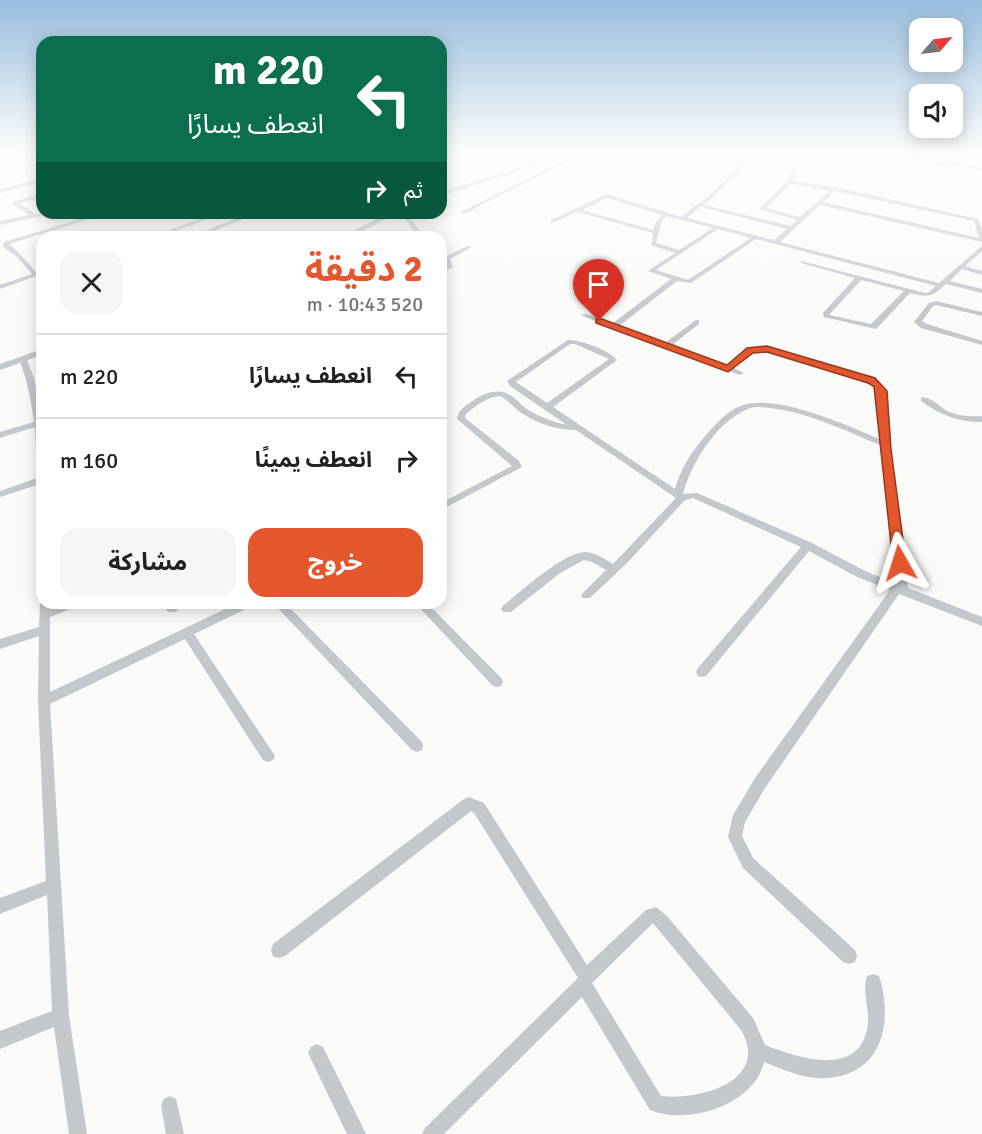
<!DOCTYPE html>
<html lang="ar">
<head>
<meta charset="utf-8">
<style>
	:root { --surface:#fff; --page:#f6f6f6; --text:#222; --muted:#767676; --line:#e0e0e0; --accent:#e4572e }
	body { margin:0; font-family:Signika,"Noto Sans Arabic",sans-serif; background:var(--page); color:var(--text); direction:rtl; height:100vh; display:flex; flex-direction:column; font-size:22px; white-space:nowrap }
	* { box-sizing:border-box; margin:0 }
	p { font-size:20px; color:var(--muted) }
	.icon { flex:none; width:33px; height:33px; fill:none; stroke:currentColor; stroke-width:2; stroke-linecap:round; stroke-linejoin:round }
	.map { position:relative; flex:1; overflow:hidden; direction:ltr }
	.drawer { position:absolute; left:36px; top:231px; width:411px; height:378px; display:flex; flex-direction:column; background:var(--surface); border-radius:18px; box-shadow:0 3px 15px #0003; direction:rtl }
	.drawer>* { flex:none }
	.hud { position:absolute; left:36px; top:36px; width:411px; height:183px; border-radius:18px; box-shadow:0 3px 15px #0003; direction:rtl; background:#0b6e4f; color:#fff; overflow:hidden }
	.needle { width:39px; rotate:62deg }
	.controls { position:absolute; left:909px; top:18px; display:grid; gap:12px }
	.controls a { display:grid; place-items:center; width:54px; height:54px; border-radius:12px; background:var(--surface); box-shadow:0 3px 15px #0003; font-size:30px }
	.pin { position:absolute; display:grid; place-items:center; width:51px; height:51px; color:#fff; margin:-62px -26px; border-radius:50% 50% 50% 0; rotate:-45deg; box-shadow:0 0 6px #0007 }
	.pin .icon { rotate:45deg }
	.me { position:absolute; width:66px; margin:-33px; rotate:354deg; stroke-linejoin:round; filter:drop-shadow(0 0 4px #0008) }
	.turn { display:flex; align-items:center; gap:21px; height:126px; padding:0 24px; font-size:27px }
	.turn .icon { width:78px; height:78px; stroke-width:2.5 }
	.turn b { display:block; font-size:42px; line-height:51px }
	.then { display:flex; align-items:center; height:57px; padding:0 24px; background:#0003; gap:12px; font-size:22px }
	.round { display:grid; place-items:center; flex:none; width:63px; height:63px; border-radius:18px; background:var(--page) }
	.overview { display:flex; align-items:center; justify-content:space-between; height:102px; padding:0 24px }
	h1 { font-size:36px; font-weight:700; line-height:45px; color:var(--accent) }
	.cta { display:flex; gap:12px; margin-top:auto; padding:12px 24px }
	.cta a { flex:1; height:69px; border-radius:18px; background:var(--accent); color:#fff; font-size:24px; font-weight:700; line-height:69px; text-align:center }
	.cta a+a { background:var(--page); color:var(--text) }
	ul { padding:0; list-style:none }
	li { display:flex; align-items:center; gap:18px; height:84px; padding:0 24px; border-top:2px solid var(--line) }
	li div { flex:1 }
	li b { display:block; font-size:22px }
	li em { font-style:normal }
	.map>svg:first-child { display:block }
	.lines { fill:none; stroke-linecap:round; stroke-linejoin:round }
	.minor { fill:#c3c8cc; fill-rule:evenodd }
	.tertiary { fill:#c3c8cc; fill-rule:evenodd }
	.route { fill:#e4572e; stroke:#94391e; stroke-width:1.5 }
</style>
</head>
<body>
<div class="map">
<svg width="982" height="1134" viewBox="0 0 982 1134">
	<rect width="100%" height="100%" fill="#fafaf8"/>
	<g class="lines">
		<path class="minor" d="M 516,154 L 521,154 L 518,157 L 539,164 L 537,165 L 512,159 Z
			M 576,154 L 582,154 L 464,214 L 459,213 Z
			M 744,154 L 749,154 L 740,172 L 704,205 L 791,226 L 797,220 L 759,209 L 788,181 L 800,154 L 804,154 L 793,181 L 835,187 L 978,219 L 982,229 L 982,242 L 820,205 L 780,242 L 939,283 L 982,246 L 982,251 L 965,266 L 982,271 L 982,275 L 962,269 L 950,281 L 982,289 L 982,293 L 946,284 C 931,297 930,298 910,293 L 876,329 L 824,317 L 823,313 L 855,278 L 801,263 L 801,261 L 925,293 L 929,292 L 936,286 L 756,239 L 691,283 L 677,281 L 619,326 L 665,343 L 696,320 L 699,320 L 699,324 L 672,345 L 727,366 L 748,348 L 767,347 L 875,378 L 886,391 L 889,449 L 908,588 L 982,617 L 982,626 L 899,594 L 765,788 L 745,822 L 742,836 L 753,858 L 855,950 L 857,956 L 855,962 L 849,964 L 843,962 L 743,868 L 728,837 L 733,815 L 755,778 L 890,590 L 857,577 L 809,551 L 706,676 L 702,677 L 698,676 L 696,672 L 698,668 L 801,547 L 693,498 L 685,500 L 626,564 L 590,598 L 582,598 L 581,595 L 606,570 L 592,562 L 584,560 L 560,573 L 511,612 L 503,612 L 501,609 L 503,606 C 520,592 565,551 586,552 C 596,553 605,559 613,564 L 676,498 L 576,430 C 556,430 536,423 520,412 C 513,407 508,400 500,396 C 486,397 476,406 466,414 L 465,418 L 519,461 L 522,467 L 441,510 L 441,503 L 512,466 L 457,419 C 458,410 464,407 471,402 C 482,394 498,387 510,395 C 517,399 522,406 528,410 C 540,417 553,422 567,425 L 510,386 L 507,381 L 568,340 C 581,340 609,350 617,360 L 553,407 L 675,489 C 681,467 693,450 707,434 C 718,422 728,410 743,405 C 778,394 846,425 880,439 L 878,391 L 869,382 L 767,351 L 753,352 L 734,368 L 744,373 L 740,375 L 580,315 L 586,314 L 613,323 L 671,279 L 648,271 L 675,253 L 651,245 L 653,233 L 577,212 L 555,222 L 551,222 L 551,220 L 607,194 L 681,217 L 712,193 L 736,170 ZM 791,184 L 830,191 L 800,217 L 766,208 ZM 835,191 L 974,221 L 979,238 L 823,202 ZM 607,198 L 662,215 L 655,223 L 653,230 L 582,210 ZM 701,207 L 787,229 L 774,240 L 687,218 ZM 666,216 L 713,228 L 679,250 L 656,243 L 661,223 ZM 718,229 L 751,238 L 688,280 L 656,270 ZM 861,280 L 904,291 L 871,324 L 829,315 ZM 570,344 L 575,344 L 609,359 L 547,403 L 516,382 ZM 754,407 C 797,407 841,429 880,445 L 897,584 L 865,571 L 812,543 L 697,493 L 683,494 C 691,462 720,416 754,407 Z
			M 874,154 L 888,154 L 982,168 L 982,170 Z
			M 42,178 L 42,182 L 0,193 L 0,189 Z
			M 42,193 L 42,197 L 19,203 L 35,214 L 51,213 L 50,214 L 0,225 L 0,221 L 29,215 L 13,204 L 13,202 Z
			M 100,213 L 109,213 L 9,244 L 19,253 L 39,275 L 0,289 L 0,285 L 32,274 L 15,255 L 3,247 L 4,242 Z
			M 250,213 L 258,213 L 214,231 L 218,237 L 211,237 L 207,233 L 209,229 Z
			M 370,213 L 379,213 L 389,217 L 386,219 Z
			M 401,213 L 407,213 L 424,237 L 418,237 Z
			M 206,217 L 211,218 L 159,237 L 150,237 Z
			M 467,246 L 472,247 L 450,259 L 453,267 L 441,273 L 441,269 L 447,266 L 445,257 Z
			M 936,301 L 982,312 L 982,316 L 936,305 L 933,306 L 922,321 L 927,324 L 982,341 L 982,345 L 921,328 L 914,322 L 929,303 Z
			M 20,357 L 26,357 L 34,378 L 42,416 L 42,543 L 37,539 L 37,485 L 0,497 L 0,491 L 37,478 L 35,427 L 0,438 L 0,432 L 34,422 C 31,400 27,380 19,359 Z
			M 921,397 C 931,397 939,406 947,411 C 959,416 970,417 982,416 L 982,422 C 958,422 940,415 921,401 Z
			M 41,600 L 42,603 L 50,603 L 50,608 L 63,603 L 79,603 L 78,606 L 50,617 L 50,692 L 238,603 L 253,603 L 252,606 L 194,634 L 275,756 L 273,760 L 268,762 L 263,760 L 185,639 L 50,704 L 69,1016 L 87,1134 L 69,1134 L 54,1027 L 0,1049 L 0,1031 L 52,1011 L 47,895 L 0,914 L 0,898 L 46,881 L 38,701 L 39,636 L 0,649 L 0,639 L 39,627 L 40,603 Z
			M 163,603 L 174,603 L 178,609 L 176,612 L 168,612 Z
			M 273,603 L 285,603 L 422,742 L 423,746 L 422,750 L 417,752 L 412,750 Z
			M 415,603 L 427,603 L 501,678 L 503,682 L 501,686 L 497,687 L 493,686 Z
			M 469,797 L 484,803 L 587,965 L 646,910 L 656,907 L 666,915 L 753,1018 L 765,1045 C 798,1058 863,1080 868,1022 C 869,1008 862,990 867,976 L 873,974 L 879,976 C 882,984 883,991 884,999 C 889,1040 872,1075 827,1078 C 805,1080 784,1070 764,1062 C 755,1105 686,1126 650,1110 L 582,997 L 444,1134 L 422,1134 L 425,1128 L 578,978 L 474,813 L 471,811 L 285,956 L 279,958 L 273,956 L 271,950 L 273,944 L 464,799 ZM 653,923 L 741,1030 C 771,1081 699,1101 661,1096 L 592,983 Z
			M 317,1044 L 323,1047 L 366,1134 L 347,1134 L 308,1053 L 311,1047 Z
			M 170,1096 L 176,1099 L 184,1134 L 166,1134 L 161,1105 L 164,1099 Z"/>
		<path class="tertiary" d="M 564,154 L 574,154 L 441,196 L 441,192 Z
			M 388,213 L 398,213 L 351,237 L 341,237 Z
			M 42,349 L 42,355 L 0,370 L 0,364 Z"/>
	</g>
	<linearGradient id="sky" x2="0" y2="1"><stop stop-color="#96bcdc"/><stop offset="0.49" stop-color="#fdfdfc"/><stop offset="1" stop-color="#fdfdfc" stop-opacity="0"/></linearGradient>
	<rect width="982" height="313" fill="url(#sky)"/>
	<path class="route" d="M 596,319 L 602,319 L 727,365 L 747,348 L 767,346 L 875,378 L 887,391 L 891,449 L 906,563 L 904,566 L 900,568 L 893,563 L 874,387 L 868,383 L 767,352 L 753,353 L 728,372 L 596,323 Z"/>
</svg>
<div class="controls">
<a><svg class="needle" viewBox="-14 -14 28 28"><path d="M0-13l5 13h-10z" fill="#e53935"/><path d="M0 13l5-13h-10z" fill="#767676"/></svg></a>
<a><svg class="icon" aria-label="sound" viewBox="0 0 24 24"><path d="M4 9h4l5-4v14l-5-4H4zM17 9q2 3 0 6"/></svg></a>
</div>
<div class="pin" style="left:599px;top:321px;background:#d93025"><svg class="icon" aria-label="arrive" viewBox="0 0 24 24"><path d="M6 21V4h12l-3 4 3 4H6"/></svg></div>
<svg class="me" style="left:900px;top:563px" viewBox="-20 -20 40 40"><path d="M0-17L14 15 0 8-14 15z" fill="#e4572e" stroke="#fff" stroke-width="4"/></svg>
<div class="hud">
<div class="turn"><svg class="icon" aria-label="left" viewBox="0 0 24 24"><path d="M17 20v-9H6M10 6l-5 5 5 5"/></svg><div><b>220 m</b>انعطف يسارًا</div></div>
<div class="then">ثم<svg class="icon" aria-label="right" viewBox="0 0 24 24"><path d="M7 20v-9h11M14 6l5 5-5 5"/></svg></div>
</div>
<section class="drawer">
<div class="overview"><div><h1>2 دقيقة</h1><p>520 m · 10:43</p></div><a class="round"><svg class="icon" aria-label="close" viewBox="0 0 24 24"><path d="M6 6l12 12M18 6L6 18"/></svg></a></div>
<ul>
<li><svg class="icon" aria-label="left" viewBox="0 0 24 24"><path d="M17 20v-9H6M10 6l-5 5 5 5"/></svg><div><b>انعطف يسارًا</b></div><em>220 m</em></li>
<li><svg class="icon" aria-label="right" viewBox="0 0 24 24"><path d="M7 20v-9h11M14 6l5 5-5 5"/></svg><div><b>انعطف يمينًا</b></div><em>160 m</em></li>
</ul>
<div class="cta"><a>خروج</a><a>مشاركة</a></div>
</section>
</div>
</body>
</html>
